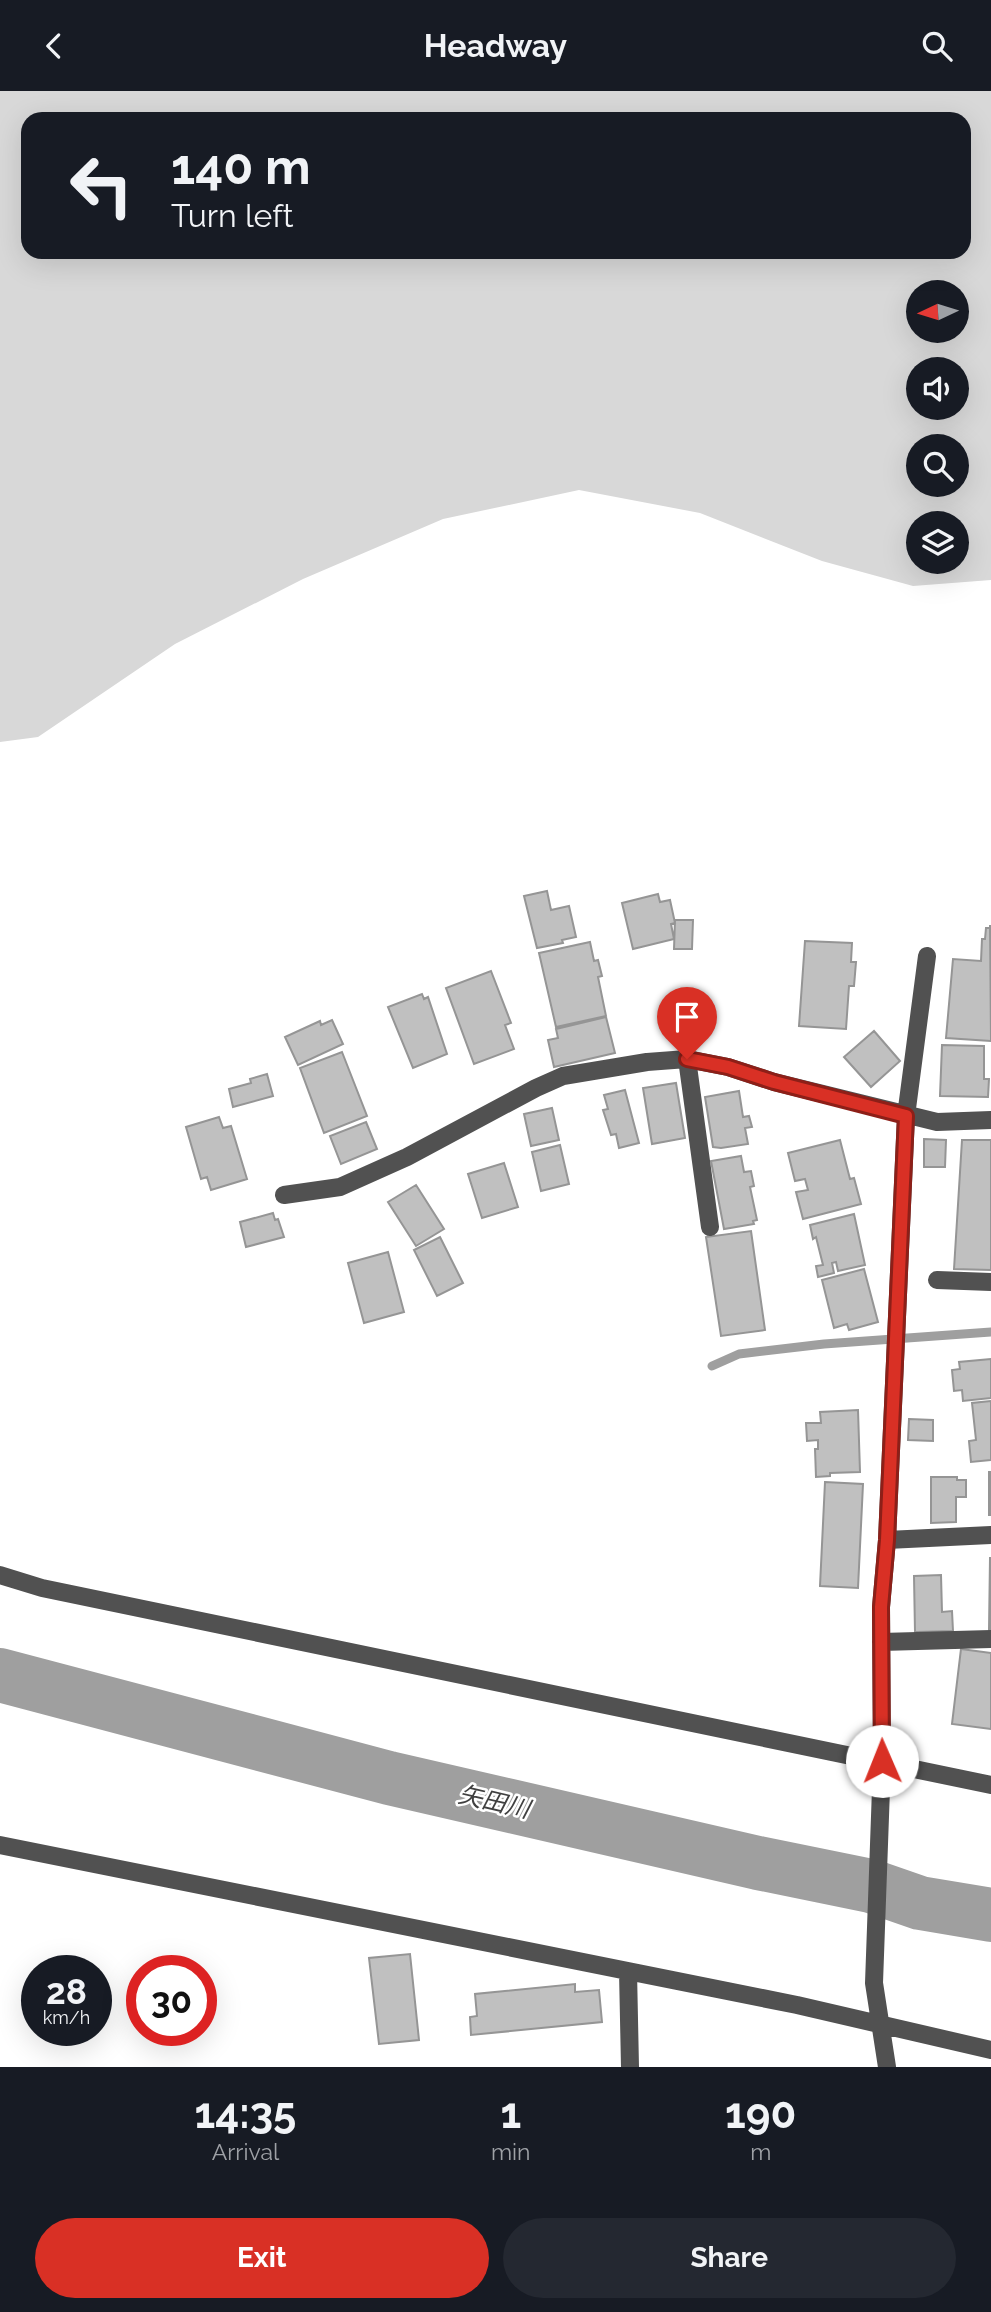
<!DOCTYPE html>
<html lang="en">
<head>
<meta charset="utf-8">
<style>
	:root { --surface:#171b24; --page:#242831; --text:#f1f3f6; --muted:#9ea1a6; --accent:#d93025 }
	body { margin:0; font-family:Raleway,"Noto Sans JP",sans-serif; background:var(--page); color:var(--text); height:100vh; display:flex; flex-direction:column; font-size:26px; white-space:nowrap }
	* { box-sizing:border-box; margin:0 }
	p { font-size:23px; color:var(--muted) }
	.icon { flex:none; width:38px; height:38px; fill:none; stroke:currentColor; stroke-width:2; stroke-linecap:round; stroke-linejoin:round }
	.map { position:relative; height:1976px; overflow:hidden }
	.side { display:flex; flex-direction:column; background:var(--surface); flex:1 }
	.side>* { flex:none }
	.guide { position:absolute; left:21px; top:21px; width:950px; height:147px; border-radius:21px; box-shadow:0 7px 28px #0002; background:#171b24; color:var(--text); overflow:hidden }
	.needle { width:46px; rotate:266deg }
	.tools { position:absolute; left:906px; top:189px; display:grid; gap:14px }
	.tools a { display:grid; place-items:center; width:63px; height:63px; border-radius:50%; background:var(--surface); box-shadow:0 7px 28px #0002; font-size:35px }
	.speed { position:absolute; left:21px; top:1864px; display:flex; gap:14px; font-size:35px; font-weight:700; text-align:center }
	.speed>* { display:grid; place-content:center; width:91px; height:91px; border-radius:50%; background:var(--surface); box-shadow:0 7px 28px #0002; line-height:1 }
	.speed small { font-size:18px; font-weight:400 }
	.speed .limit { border:10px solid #d22; background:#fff; color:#111 }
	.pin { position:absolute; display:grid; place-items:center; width:60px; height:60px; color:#fff; margin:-72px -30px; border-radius:50% 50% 50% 0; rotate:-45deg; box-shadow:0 0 7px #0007 }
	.pin .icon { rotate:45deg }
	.me { position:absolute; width:77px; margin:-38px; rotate:359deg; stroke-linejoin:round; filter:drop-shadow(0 0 5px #0008) }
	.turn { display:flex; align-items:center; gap:24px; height:147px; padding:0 35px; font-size:32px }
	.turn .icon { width:91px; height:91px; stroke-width:2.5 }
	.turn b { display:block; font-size:49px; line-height:60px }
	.eta { display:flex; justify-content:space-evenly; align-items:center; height:119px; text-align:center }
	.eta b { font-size:42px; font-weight:700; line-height:49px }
	.action { display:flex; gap:14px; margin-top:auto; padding:14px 35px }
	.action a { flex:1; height:80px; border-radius:42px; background:var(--accent); color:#fff; font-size:28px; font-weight:700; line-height:80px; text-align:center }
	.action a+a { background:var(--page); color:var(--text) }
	header { display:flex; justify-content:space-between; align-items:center; height:91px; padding:0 35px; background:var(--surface); font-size:32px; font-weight:700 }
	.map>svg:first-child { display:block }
	.green { fill:#d8d8d8; fill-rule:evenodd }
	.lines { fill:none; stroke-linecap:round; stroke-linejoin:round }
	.stream { stroke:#9f9f9f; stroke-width:9 }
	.river { stroke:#9f9f9f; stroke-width:54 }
	.building { fill:#c0c0c0; stroke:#959595; stroke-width:2 }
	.minor { stroke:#515151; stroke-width:18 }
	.route-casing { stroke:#8d1f18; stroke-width:18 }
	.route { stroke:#d93025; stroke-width:12 }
	.labels { text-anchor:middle; stroke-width:5; stroke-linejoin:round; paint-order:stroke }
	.water-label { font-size:24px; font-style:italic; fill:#404040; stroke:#fff }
</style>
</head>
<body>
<header><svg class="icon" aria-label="back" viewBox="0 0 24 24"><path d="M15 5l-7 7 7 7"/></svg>Headway<svg class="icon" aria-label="search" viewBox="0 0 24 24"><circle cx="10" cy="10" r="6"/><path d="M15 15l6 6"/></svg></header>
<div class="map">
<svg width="991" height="1976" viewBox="0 0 991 1976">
	<rect width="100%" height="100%" fill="#fff"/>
	<path class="green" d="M 0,0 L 991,0 L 991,489 L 913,495 L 822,470 L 700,422 L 579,399 L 443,428 L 303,488 L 175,553 L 38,646 L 0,651 ZM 28,28 L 964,28 L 964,161 L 28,161 ZM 919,201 L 957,201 L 957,240 L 919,240 ZM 919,278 L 957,278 L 957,317 L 919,317 ZM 919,355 L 957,355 L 957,394 L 919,394 ZM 919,432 L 957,432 L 957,471 L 919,471 Z"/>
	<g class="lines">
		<path class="stream" d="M 712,1275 L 739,1263 L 824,1253 L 991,1241"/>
		<path class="river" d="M 0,1584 L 389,1687 L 758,1772 L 871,1795 L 920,1812 L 991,1824"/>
	</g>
	<path class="building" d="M 547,800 L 551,819 L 569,815 L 576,846 L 562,849 L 563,852 L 537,857 L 524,805 Z
		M 658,803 L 660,811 L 670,809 L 675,832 L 671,833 L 674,848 L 633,858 L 622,812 Z
		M 675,829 L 693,829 L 692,858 L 674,858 Z
		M 990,834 L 991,950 L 946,947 L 953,868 L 981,870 L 982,848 L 985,848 L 986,837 L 990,837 Z
		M 805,850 L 852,852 L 851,871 L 856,871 L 854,895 L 849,895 L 846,938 L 799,935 Z
		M 590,851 L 594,870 L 598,869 L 602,885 L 598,886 L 606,925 L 556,936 L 539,862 Z
		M 491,880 L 511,932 L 505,934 L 514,958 L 474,973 L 446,897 Z
		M 422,903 L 424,908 L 428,906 L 447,963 L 413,977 L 388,916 Z
		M 606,926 L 615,962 L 554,976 L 548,949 L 558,947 L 556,938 Z
		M 332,929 L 343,953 L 298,974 L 285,946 L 320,930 L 321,934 Z
		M 874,940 L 900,970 L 871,996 L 844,966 Z
		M 942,954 L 984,955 L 984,988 L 989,988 L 988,1006 L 940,1005 Z
		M 342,961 L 367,1025 L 324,1042 L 300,977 Z
		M 267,983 L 273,1005 L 233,1016 L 229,998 L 251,992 L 250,988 Z
		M 676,992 L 685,1047 L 652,1053 L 643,997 Z
		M 625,999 L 639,1052 L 619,1057 L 616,1043 L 611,1044 L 603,1019 L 608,1018 L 604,1004 Z
		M 739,1000 L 743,1026 L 749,1025 L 752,1036 L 745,1037 L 748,1053 L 721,1057 L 713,1056 L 705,1006 Z
		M 552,1017 L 559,1049 L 531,1055 L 524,1023 Z
		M 219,1026 L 223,1037 L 231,1035 L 247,1088 L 211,1099 L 207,1086 L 201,1088 L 186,1036 Z
		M 366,1031 L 377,1058 L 341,1073 L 330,1045 Z
		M 924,1048 L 946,1049 L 945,1076 L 924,1076 Z
		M 840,1049 L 850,1088 L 854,1087 L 861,1113 L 803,1128 L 796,1101 L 808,1099 L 805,1088 L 795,1090 L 788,1062 Z
		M 962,1049 L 991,1049 L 991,1179 L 954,1178 Z
		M 560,1054 L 569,1093 L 541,1100 L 532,1061 Z
		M 741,1065 L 744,1081 L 751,1080 L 754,1095 L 750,1096 L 757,1129 L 753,1130 L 754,1133 L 724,1138 L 711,1070 Z
		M 504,1072 L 518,1116 L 482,1127 L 468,1083 Z
		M 416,1094 L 444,1138 L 416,1155 L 388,1111 Z
		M 273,1122 L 275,1129 L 278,1128 L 284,1146 L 246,1156 L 240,1131 Z
		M 854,1123 L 865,1174 L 838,1180 L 836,1171 L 832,1172 L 834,1182 L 818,1186 L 816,1175 L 823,1174 L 816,1146 L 813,1148 L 810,1134 Z
		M 751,1140 L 765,1239 L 721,1245 L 706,1146 Z
		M 440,1146 L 463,1192 L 437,1205 L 414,1159 Z
		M 388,1161 L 404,1221 L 364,1232 L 348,1172 Z
		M 864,1178 L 878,1231 L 849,1239 L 847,1233 L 834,1237 L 822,1189 Z
		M 991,1268 L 991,1307 L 963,1310 L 962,1299 L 954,1300 L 952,1279 L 960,1278 L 959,1271 Z
		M 991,1310 L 991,1369 L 971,1371 L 969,1350 L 976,1349 L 972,1312 Z
		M 858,1319 L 860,1381 L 830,1382 L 830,1385 L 816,1386 L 815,1358 L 818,1358 L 818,1349 L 807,1350 L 806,1332 L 821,1332 L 820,1321 Z
		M 909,1328 L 933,1329 L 933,1350 L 908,1349 Z
		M 989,1381 L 991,1381 L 991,1424 L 989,1424 Z
		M 931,1386 L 957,1386 L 957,1389 L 966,1389 L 966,1406 L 956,1406 L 956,1431 L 931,1432 Z
		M 825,1391 L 863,1393 L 858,1497 L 820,1495 Z
		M 990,1467 L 991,1467 L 991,1539 L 989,1539 Z
		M 941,1484 L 942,1521 L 952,1520 L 953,1540 L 915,1541 L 914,1485 Z
		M 961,1558 L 991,1562 L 991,1638 L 952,1633 Z
		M 410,1863 L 419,1949 L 379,1953 L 369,1867 Z
		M 575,1893 L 575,1901 L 599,1899 L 602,1931 L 471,1944 L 470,1926 L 477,1925 L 475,1903 Z"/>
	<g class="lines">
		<path class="minor" d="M 687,968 L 710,1136
			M 284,1104 L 340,1096 L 407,1066 L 536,997 L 563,985 L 647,971 L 687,968 L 728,976 L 774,991 L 937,1031 L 991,1029
			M 937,1189 L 991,1191
			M 887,1449 L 991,1444
			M 0,1484 L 42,1497 L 991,1694
			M 881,1551 L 991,1548
			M 0,1754 L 797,1914 L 991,1959
			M 628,1880 L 630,1976
			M 887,1976 L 874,1892 L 882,1670 L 881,1516 L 887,1449 L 906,1025 L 927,865"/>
	</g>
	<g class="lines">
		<g class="route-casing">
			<path id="route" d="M 687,968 L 728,976 L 774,991 L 906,1025 L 887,1449 L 881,1516 L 882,1670"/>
		</g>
		<use href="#route" class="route"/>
	</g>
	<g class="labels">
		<g class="water-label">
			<text transform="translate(494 1711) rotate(13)" y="8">矢田川</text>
		</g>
	</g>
</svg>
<div class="tools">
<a><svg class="needle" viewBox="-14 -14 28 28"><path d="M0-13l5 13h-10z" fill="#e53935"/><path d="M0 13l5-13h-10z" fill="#9ea1a6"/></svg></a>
<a><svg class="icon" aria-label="sound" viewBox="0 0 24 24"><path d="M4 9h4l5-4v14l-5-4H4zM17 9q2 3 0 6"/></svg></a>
<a><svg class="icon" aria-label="search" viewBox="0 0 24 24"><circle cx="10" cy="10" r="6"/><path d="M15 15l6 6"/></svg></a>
<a><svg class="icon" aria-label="layers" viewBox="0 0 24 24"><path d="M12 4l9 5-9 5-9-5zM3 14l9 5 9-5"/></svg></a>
</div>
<div class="speed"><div>28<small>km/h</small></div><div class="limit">30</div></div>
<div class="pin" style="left:687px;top:968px;background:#d93025"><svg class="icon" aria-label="arrive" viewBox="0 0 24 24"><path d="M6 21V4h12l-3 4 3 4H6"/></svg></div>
<svg class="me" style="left:882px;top:1670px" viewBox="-20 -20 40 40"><circle r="19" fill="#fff"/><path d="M0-13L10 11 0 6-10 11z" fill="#d93025"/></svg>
<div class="guide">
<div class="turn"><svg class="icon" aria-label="left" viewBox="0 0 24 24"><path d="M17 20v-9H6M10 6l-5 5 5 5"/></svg><div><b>140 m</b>Turn left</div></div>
</div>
</div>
<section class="side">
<div class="eta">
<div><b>14:35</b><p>Arrival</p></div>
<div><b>1</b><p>min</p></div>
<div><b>190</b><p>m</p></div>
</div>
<div class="action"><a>Exit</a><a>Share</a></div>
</section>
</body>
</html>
